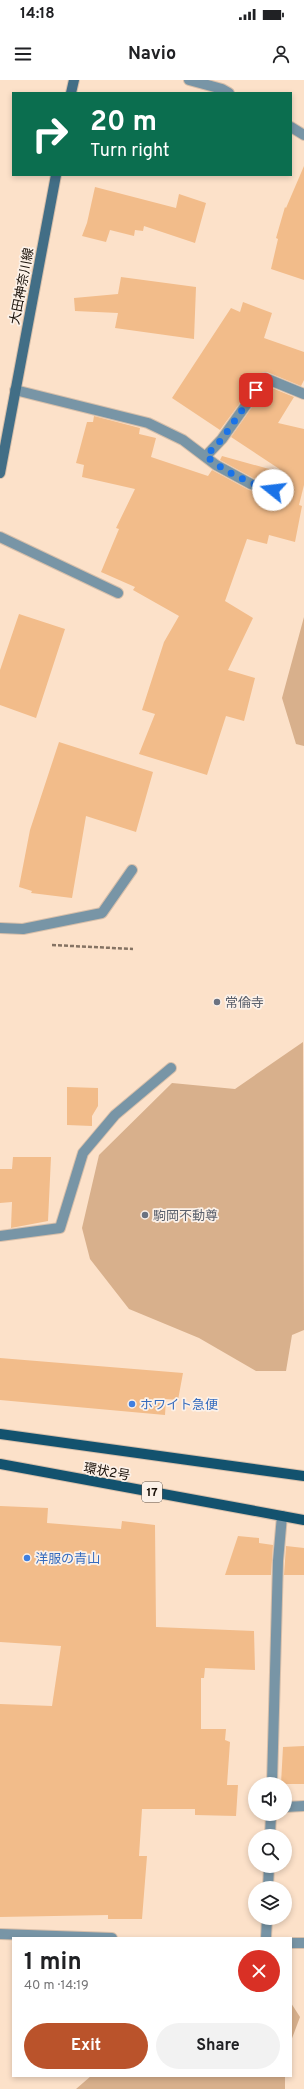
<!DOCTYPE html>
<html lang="en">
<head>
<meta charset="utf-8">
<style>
	:root { --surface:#fff; --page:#f2f2f2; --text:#202124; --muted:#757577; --accent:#ba532b }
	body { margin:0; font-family:Overpass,"Noto Sans JP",sans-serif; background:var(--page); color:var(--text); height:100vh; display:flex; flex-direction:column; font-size:15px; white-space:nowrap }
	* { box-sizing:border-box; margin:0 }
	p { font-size:13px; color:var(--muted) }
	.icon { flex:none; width:22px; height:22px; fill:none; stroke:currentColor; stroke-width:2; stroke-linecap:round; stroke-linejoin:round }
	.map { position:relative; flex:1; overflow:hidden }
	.panel { position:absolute; left:12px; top:1857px; width:280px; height:140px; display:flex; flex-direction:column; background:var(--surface); border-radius:0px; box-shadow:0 2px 6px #0003 }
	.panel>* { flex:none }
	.top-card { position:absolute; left:12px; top:12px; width:280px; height:84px; border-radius:0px; box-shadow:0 2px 6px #0003; background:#0b6e4f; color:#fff; overflow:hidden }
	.buttons { position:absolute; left:248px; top:1697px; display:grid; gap:8px }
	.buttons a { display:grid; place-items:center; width:44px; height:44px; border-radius:50%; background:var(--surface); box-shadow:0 2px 6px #0003; font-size:20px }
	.pin { position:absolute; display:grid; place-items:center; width:34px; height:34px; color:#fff; margin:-17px; border-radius:8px; box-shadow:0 2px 6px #0006 }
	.me { position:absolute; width:44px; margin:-22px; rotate:286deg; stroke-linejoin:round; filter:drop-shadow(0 0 3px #0008) }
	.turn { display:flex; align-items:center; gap:14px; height:84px; padding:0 12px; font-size:18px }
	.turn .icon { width:52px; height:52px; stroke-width:2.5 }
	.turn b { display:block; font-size:28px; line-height:34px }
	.round { display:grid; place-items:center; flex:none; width:42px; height:42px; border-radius:21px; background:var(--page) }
	.summary { display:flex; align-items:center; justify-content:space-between; height:68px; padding:0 12px }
	h1 { font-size:24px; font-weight:700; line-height:30px }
	.primary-button { display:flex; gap:8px; margin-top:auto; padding:8px 12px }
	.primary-button a { flex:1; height:46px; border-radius:24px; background:var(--accent); color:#fff; font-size:16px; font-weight:700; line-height:46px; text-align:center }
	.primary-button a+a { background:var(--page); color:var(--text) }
	.status { display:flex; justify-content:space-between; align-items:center; height:28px; padding:0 20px; background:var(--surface); direction:ltr }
	.status svg { height:11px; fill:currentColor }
	header { display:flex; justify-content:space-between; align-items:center; height:52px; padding:0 12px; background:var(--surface); font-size:18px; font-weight:700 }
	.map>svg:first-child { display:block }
	.green { fill:#d8b08c }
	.building { fill:#f2bc8a }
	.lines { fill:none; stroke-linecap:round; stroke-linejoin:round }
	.lane-casing { stroke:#d7bfaa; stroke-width:12 }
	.street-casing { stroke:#d7bfaa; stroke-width:12 }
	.secondary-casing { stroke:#d7bfaa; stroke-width:12 }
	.primary-casing { stroke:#d7bfaa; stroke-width:12 }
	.path { stroke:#857363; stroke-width:2.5; stroke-dasharray:4 2; stroke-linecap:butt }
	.lane { stroke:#7895a6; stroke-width:10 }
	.street { stroke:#7895a6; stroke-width:10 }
	.secondary { stroke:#426e86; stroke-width:10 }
	.primary { stroke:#13526e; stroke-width:10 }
	.route { stroke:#1a73e8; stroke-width:7; stroke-dasharray:0 12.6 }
	.worship-dot { fill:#6b7280; stroke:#fcf1e8; stroke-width:1.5 }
	.shop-dot { fill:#3f7fe0; stroke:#fcf1e8; stroke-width:1.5 }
	.labels { text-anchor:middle; stroke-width:3.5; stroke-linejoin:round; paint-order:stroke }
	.shield { fill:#fcf1e8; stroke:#5b5149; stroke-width:1 }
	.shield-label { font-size:12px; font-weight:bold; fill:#160d05 }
	.street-label { font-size:13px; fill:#160d05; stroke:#fcf1e8 }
	.worship-label { font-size:13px; fill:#5b616d; stroke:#fcf1e8; text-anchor:start }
	.shop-label { font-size:13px; fill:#366cbe; stroke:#fcf1e8; text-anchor:start }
</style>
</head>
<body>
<div class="status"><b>14:18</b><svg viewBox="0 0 49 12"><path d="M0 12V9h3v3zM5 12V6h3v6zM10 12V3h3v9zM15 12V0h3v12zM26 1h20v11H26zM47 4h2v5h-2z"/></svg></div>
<header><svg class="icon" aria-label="menu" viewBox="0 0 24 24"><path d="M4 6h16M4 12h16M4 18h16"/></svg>Navio<svg class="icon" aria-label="person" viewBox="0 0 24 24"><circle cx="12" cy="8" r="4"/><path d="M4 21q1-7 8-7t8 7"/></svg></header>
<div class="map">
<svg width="304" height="2009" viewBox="0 0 304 2009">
	<rect width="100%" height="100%" fill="#fce1c9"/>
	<path class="green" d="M 304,537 L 304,666 L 296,664 L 282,618 Z
		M 303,962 L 304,1250 L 292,1255 L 286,1291 L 256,1291 L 199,1258 L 129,1229 L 90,1179 L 82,1148 L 99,1075 L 172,1003 L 235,1009 Z
		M 291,1923 L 300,1937 L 291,1961 Z
		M 91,1996 L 285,1996 L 285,2009 L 76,2009 Z"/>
	<path class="building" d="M 304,86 L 304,200 L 271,189 L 278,159 L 276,158 L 285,127 L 286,128 Z
		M 95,107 L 176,128 L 179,114 L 206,123 L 195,163 L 144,146 L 143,151 L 135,150 L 134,156 L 110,150 L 106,162 L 82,156 L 87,143 Z
		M 121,197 L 196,207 L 194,259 L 115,248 L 118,233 L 75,231 L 74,218 L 118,214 Z
		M 243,222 L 272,233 L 264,258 L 304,272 L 304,300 L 301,306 L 267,292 L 262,293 L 220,350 L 172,318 L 231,228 L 240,232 Z
		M 267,306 L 294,317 L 278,343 L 304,349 L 304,405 L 299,425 L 302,426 L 295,462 L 269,455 L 267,464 L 247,459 L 225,521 L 253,538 L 228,590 L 255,598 L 244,641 L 226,636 L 207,695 L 139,674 L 155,634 L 142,630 L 164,562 L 179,536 L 133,510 L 135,507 L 101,492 L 119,449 L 116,448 L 135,409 L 82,397 L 84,385 L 76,383 L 87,342 L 93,342 L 94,336 L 140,348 L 139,354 L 156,358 L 151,377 L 208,396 L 212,390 L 249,410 L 287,419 L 291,414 L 289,408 L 253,398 L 220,380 L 222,376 L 287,394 L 231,357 Z
		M 19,534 L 65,549 L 36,638 L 0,625 L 0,590 Z
		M 59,662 L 153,692 L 136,752 L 86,736 L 72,818 L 31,813 L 32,811 L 19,807 L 30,750 Z
		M 67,1007 L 98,1008 L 98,1026 L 92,1036 L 92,1046 L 67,1045 Z
		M 13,1077 L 51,1077 L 48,1141 L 11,1148 L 12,1122 L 0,1123 L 0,1089 L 12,1089 Z
		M 0,1278 L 183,1293 L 178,1320 L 166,1319 L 165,1335 L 0,1320 Z
		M 0,1426 L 48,1428 L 47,1443 L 121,1449 L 122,1441 L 155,1445 L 156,1547 L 254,1551 L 255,1590 L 205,1588 L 204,1598 L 201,1598 L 201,1649 L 226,1649 L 225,1660 L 230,1662 L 227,1705 L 238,1705 L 236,1736 L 195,1735 L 195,1729 L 142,1729 L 139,1776 L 147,1776 L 142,1839 L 108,1839 L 108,1835 L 0,1837 L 0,1624 L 52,1626 L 61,1566 L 0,1562 Z
		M 238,1456 L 259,1458 L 259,1463 L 273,1465 L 271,1495 L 225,1495 Z
		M 286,1466 L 304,1468 L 304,1495 L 284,1495 Z
		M 304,1666 L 304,1704 L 281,1704 L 283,1667 Z"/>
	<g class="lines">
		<g class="lane-casing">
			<path id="lane" d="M 0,457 L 118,513
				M 0,848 L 23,849 L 102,833 L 132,790"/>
		</g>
		<g class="street-casing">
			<path id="street" d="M 189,0 L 222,9 L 229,13
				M 291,47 L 304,55
				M 15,310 L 148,343 L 183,360 L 216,385 L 251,404 L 285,413
				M 206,376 L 222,359 L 265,298 L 304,314
				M 0,1156 L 60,1148 L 83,1073 L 115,1035 L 171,988
				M 272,1704 L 278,1481 L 282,1436
				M 285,1727 L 304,1726
				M 270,1756 L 271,1734
				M 268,1808 L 269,1786
				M 0,1854 L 112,1858
				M 266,1858 L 267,1838
				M 291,1863 L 304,1863"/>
		</g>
		<g class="secondary-casing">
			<path id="secondary" d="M 71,13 L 74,0
				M 0,393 L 56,95"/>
		</g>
		<g class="primary-casing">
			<path id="primary" d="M 0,1354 L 304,1396
				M 0,1384 L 304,1440"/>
		</g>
		<path class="path" d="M 52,865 L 133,869"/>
		<use href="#lane" class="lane"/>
		<use href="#street" class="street"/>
		<use href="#secondary" class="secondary"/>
		<use href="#primary" class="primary"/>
	</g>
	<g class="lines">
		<path class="route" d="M 256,310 L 222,359 L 206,376 C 226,393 249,403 273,410"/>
	</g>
	<g class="worship-dot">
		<circle cx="217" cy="922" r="4"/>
		<circle cx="145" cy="1135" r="4"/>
	</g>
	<g class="shop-dot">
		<circle cx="132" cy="1324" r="4"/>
		<circle cx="27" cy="1478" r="4"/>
	</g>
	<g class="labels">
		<rect class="shield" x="142" y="1402" width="20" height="20" rx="3"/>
		<g class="shield-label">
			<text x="152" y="1416">17</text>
		</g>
		<g class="street-label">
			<text transform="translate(21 206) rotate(-79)" y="5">大田神奈川線</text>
			<text transform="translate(107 1391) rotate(10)" y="5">環状2号</text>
		</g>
		<g class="worship-label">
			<text x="225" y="927">常倫寺</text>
			<text x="153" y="1140">駒岡不動尊</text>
		</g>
		<g class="shop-label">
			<text x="140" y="1329">ホワイト急便</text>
			<text x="35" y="1483">洋服の青山</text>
		</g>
	</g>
</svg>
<div class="buttons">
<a><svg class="icon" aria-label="sound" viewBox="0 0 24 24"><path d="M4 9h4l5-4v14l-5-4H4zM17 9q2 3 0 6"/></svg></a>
<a><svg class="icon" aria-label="search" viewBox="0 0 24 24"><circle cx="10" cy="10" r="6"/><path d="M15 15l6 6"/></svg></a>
<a><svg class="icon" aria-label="layers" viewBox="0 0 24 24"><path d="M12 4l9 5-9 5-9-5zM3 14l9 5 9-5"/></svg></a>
</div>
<div class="pin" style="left:256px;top:310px;background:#d93025"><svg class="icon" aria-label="arrive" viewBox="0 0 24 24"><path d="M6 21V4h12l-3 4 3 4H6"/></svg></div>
<svg class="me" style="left:273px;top:410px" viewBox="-20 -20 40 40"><circle r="19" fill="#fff"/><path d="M0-13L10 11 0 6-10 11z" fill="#1a73e8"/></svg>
<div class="top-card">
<div class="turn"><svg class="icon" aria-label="right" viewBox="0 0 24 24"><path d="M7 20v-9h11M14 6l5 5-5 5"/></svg><div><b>20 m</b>Turn right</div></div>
</div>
<section class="panel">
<div class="summary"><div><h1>1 min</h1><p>40 m · 14:19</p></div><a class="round" style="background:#d93025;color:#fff"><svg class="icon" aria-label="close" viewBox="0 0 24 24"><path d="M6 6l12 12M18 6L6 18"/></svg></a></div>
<div class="primary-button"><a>Exit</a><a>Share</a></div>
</section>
</div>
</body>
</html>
